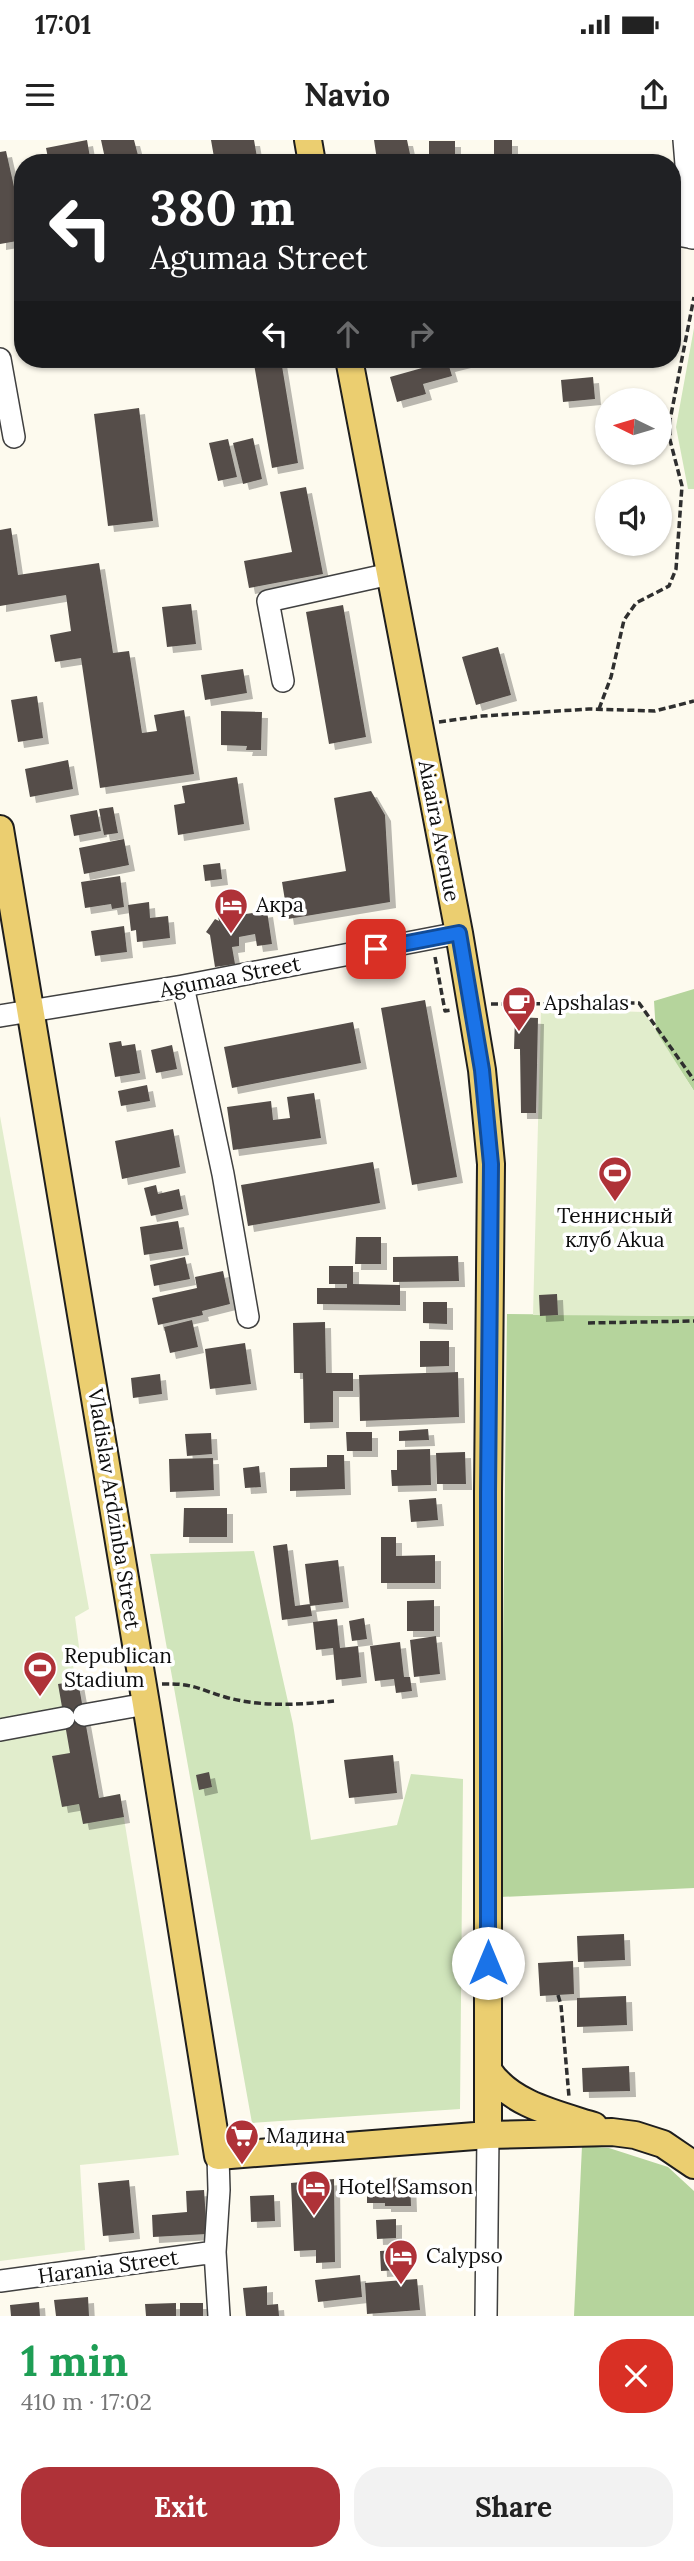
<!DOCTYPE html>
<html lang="en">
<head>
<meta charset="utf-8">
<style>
	:root { --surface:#fff; --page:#f2f2f2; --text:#222; --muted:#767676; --accent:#af3238 }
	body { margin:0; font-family:Lora,serif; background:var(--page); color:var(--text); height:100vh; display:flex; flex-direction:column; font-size:26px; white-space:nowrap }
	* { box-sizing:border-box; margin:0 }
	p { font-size:23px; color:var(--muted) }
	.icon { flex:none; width:38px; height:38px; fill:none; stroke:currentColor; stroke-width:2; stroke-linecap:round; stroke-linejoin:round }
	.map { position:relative; height:2176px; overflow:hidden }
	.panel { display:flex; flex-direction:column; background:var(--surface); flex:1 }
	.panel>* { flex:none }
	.banner { position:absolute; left:14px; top:14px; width:667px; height:214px; border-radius:28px; box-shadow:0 2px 5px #0004; background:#202124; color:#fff; overflow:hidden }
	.needle { width:46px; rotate:275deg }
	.controls { position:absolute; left:595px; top:248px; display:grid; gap:14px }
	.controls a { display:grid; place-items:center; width:77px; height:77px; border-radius:50%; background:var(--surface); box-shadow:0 2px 5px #0004; font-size:35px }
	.pin { position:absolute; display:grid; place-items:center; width:60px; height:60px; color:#fff; margin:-30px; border-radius:14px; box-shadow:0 4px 10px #0006 }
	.me { position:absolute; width:77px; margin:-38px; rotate:0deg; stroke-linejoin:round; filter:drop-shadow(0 0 5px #0008) }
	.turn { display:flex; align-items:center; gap:24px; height:147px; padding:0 21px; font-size:32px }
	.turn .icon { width:91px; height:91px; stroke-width:2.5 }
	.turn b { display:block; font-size:49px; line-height:60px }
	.lanes { display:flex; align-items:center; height:66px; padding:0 21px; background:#0003; justify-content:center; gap:35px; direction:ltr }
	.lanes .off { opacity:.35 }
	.round { display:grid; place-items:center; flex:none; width:74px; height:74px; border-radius:28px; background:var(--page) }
	.overview { display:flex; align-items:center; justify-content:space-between; height:119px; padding:0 21px }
	h1 { font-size:42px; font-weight:700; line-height:52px; color:#1e9e55 }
	.cta { display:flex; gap:14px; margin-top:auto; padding:14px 21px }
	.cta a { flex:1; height:80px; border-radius:28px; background:var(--accent); color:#fff; font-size:28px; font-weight:700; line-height:80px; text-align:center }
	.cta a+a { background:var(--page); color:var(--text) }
	.status { display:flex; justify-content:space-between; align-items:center; height:49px; padding:0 35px; background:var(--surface); direction:ltr }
	.status svg { height:19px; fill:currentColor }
	header { display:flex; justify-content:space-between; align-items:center; height:91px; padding:0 21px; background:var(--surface); font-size:32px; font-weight:700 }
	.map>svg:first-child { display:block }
	.green { fill:#d0e5bb }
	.forest { fill:#b5d49c }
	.pitch { fill:#e1edcc }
	.building { fill:#544e4a; filter:url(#shadow) }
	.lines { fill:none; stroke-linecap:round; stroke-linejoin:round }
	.minor-casing { stroke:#404040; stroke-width:24 }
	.major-casing { stroke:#1e1e1e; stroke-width:30 }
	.path { stroke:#2f2f2f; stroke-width:3.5; stroke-dasharray:7 3.5; stroke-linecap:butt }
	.minor { stroke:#fff; stroke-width:21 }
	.major { stroke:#ebce70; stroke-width:26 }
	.route-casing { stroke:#114b97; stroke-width:18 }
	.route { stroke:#1a73e8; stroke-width:12 }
	.labels { text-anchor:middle; stroke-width:7; stroke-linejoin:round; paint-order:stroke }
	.street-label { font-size:21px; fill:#0d0d0d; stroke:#fff }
	.poi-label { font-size:21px; fill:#0d0d0d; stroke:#fff; text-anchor:start }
</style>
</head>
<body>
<div class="status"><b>17:01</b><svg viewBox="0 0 49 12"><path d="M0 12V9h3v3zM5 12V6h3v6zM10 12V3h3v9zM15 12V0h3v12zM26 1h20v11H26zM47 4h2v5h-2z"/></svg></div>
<header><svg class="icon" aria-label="menu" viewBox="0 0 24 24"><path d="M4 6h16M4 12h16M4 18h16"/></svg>Navio<svg class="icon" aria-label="share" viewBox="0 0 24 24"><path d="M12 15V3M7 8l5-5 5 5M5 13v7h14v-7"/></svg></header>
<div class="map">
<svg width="694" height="2176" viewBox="0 0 694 2176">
	<defs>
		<filter id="shadow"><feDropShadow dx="6" dy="6" stdDeviation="0" flood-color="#0004"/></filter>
	</defs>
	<rect width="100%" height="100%" fill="#fdfaee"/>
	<path class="green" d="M 694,188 L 694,349 L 688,349 L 676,287 Z
		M 254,1411 L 293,1584 L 311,1700 L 397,1685 L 411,1634 L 463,1639 L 460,1969 L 252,1983 L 150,1414 Z"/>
	<path class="forest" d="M 694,849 L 694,951 L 656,893 L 654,861 Z
		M 507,1174 L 694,1176 L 694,1748 L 500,1757 Z
		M 582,2006 L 609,2008 L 668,2027 L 694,2051 L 694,2176 L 574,2176 Z"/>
	<path class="pitch" d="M 541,869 L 644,872 L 694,951 L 694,1176 L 533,1175 Z
		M 0,976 L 89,1469 L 75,1477 L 79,1507 L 72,1520 L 99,1658 L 120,1654 L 179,2015 L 80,2025 L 85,2110 L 0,2121 Z"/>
	<path class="building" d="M 87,0 L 91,23 L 49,23 L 46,8 Z
		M 101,0 L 134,0 L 140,23 L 106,23 Z
		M 211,0 L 254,0 L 258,23 L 215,23 Z
		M 374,0 L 407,0 L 410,14 L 377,20 Z
		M 494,0 L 512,0 L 512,16 L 494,17 Z
		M 429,1 L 455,1 L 455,23 L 429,23 Z
		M 6,11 L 15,51 L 23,49 L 23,100 L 0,104 L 0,12 Z
		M 584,15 L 584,23 L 557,23 L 557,16 Z
		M 428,219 L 473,220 L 449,226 L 452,236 L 423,244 L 426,254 L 397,262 L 390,237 L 422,228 L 420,221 Z
		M 281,220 L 298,323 L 272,328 L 254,224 Z
		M 593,237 L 595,259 L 563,262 L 561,240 Z
		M 139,268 L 153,381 L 108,386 L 94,274 Z
		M 253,298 L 262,339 L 243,344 L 233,303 Z
		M 228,299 L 237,337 L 218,341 L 209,303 Z
		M 306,347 L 323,434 L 249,448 L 244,421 L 292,412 L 280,352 Z
		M 11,388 L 18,435 L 99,423 L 113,513 L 129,511 L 142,593 L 157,591 L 154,575 L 184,570 L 194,634 L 100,648 L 81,518 L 55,522 L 50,495 L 71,491 L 66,455 L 0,466 L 0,390 Z
		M 191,464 L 196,504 L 167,507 L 162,467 Z
		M 343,465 L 366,597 L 329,604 L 306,472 Z
		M 498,507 L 511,555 L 476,565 L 462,517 Z
		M 243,529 L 247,553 L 205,560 L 201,535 Z
		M 37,556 L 43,598 L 18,602 L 11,560 Z
		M 221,571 L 262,572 L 261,610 L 246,610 L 247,606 L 221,605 Z
		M 68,620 L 73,649 L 30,657 L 25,629 Z
		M 237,637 L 244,684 L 178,695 L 174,665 L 185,663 L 182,646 Z
		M 371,651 L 385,675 L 390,762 L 288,779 L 282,742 L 346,731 L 334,658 Z
		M 113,667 L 118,693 L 104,695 L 99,669 Z
		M 97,670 L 101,691 L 74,696 L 70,675 Z
		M 124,699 L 129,725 L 84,734 L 79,708 Z
		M 220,723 L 222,739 L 205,741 L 203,725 Z
		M 120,736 L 124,767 L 112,769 L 111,764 L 85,768 L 81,742 Z
		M 149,762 L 150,778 L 168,776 L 170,798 L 137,802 L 136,790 L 131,791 L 128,765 Z
		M 237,764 L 239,775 L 267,771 L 272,804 L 257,806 L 255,794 L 239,797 L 239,806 L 232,807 L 235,824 L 215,827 L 210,795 L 206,792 L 215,779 L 219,781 L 216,768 Z
		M 124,786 L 127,812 L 95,816 L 91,791 Z
		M 425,860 L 457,1037 L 412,1045 L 381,868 Z
		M 515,877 L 538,878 L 536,973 L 521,973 L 520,909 L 514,909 Z
		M 353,882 L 361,923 L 232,948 L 224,907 Z
		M 121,901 L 122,906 L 135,904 L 140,933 L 115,937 L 109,903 Z
		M 172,905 L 177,929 L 156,933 L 151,910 Z
		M 147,945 L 150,961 L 121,966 L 118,951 Z
		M 314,953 L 321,998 L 233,1010 L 227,967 L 271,961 L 273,980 L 290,978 L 287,957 Z
		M 173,989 L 180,1027 L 122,1039 L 115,1001 Z
		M 373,1022 L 380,1063 L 248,1086 L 241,1045 Z
		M 156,1045 L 158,1054 L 179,1049 L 183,1069 L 151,1076 L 144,1048 Z
		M 178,1081 L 183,1109 L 144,1115 L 140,1087 Z
		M 356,1097 L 381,1097 L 381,1124 L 355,1124 Z
		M 458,1116 L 459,1141 L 393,1142 L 393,1117 Z
		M 185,1117 L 190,1139 L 154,1146 L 150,1125 Z
		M 329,1126 L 353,1126 L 353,1144 L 400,1145 L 400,1165 L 317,1164 L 317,1148 L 347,1148 L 347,1144 L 329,1144 Z
		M 223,1131 L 230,1164 L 202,1171 L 203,1175 L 158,1185 L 152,1158 L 197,1148 L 195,1137 Z
		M 557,1154 L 558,1175 L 540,1176 L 539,1155 Z
		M 423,1162 L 447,1162 L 447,1184 L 423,1183 Z
		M 192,1180 L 198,1207 L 170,1213 L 164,1187 Z
		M 325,1182 L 326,1233 L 353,1233 L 353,1251 L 333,1251 L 333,1282 L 304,1283 L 303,1233 L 294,1233 L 293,1183 Z
		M 420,1201 L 449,1201 L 449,1226 L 420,1227 Z
		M 245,1203 L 251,1244 L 210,1249 L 205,1209 Z
		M 458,1232 L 459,1277 L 360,1281 L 359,1235 Z
		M 160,1234 L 162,1254 L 133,1258 L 131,1238 Z
		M 428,1289 L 429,1300 L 399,1301 L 399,1291 Z
		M 346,1292 L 372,1292 L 372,1311 L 347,1311 Z
		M 211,1293 L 212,1314 L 187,1316 L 185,1294 Z
		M 430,1309 L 431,1345 L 392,1346 L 391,1330 L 397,1330 L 397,1310 Z
		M 465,1312 L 466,1344 L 437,1344 L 436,1313 Z
		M 327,1315 L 344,1315 L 345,1349 L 290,1351 L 290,1328 L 327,1327 Z
		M 213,1318 L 214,1350 L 170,1352 L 169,1319 Z
		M 259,1326 L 261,1347 L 245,1348 L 243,1328 Z
		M 436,1358 L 438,1380 L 411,1382 L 409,1360 Z
		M 184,1368 L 227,1368 L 227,1397 L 183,1397 Z
		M 381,1397 L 396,1397 L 396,1416 L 435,1415 L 435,1443 L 381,1443 Z
		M 287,1404 L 295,1466 L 310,1464 L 312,1476 L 282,1480 L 273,1406 Z
		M 338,1420 L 343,1462 L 310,1466 L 305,1424 Z
		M 434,1460 L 434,1491 L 407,1491 L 407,1461 Z
		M 364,1478 L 367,1499 L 352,1501 L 349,1481 Z
		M 337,1479 L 340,1508 L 358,1506 L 361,1537 L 336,1540 L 333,1508 L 316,1510 L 313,1482 Z
		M 436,1496 L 440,1534 L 414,1537 L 410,1500 Z
		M 400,1502 L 404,1537 L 410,1537 L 412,1551 L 396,1553 L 394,1539 L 375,1541 L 370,1506 Z
		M 78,1541 L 99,1658 L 120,1654 L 124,1677 L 83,1684 L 79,1664 L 62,1667 L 52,1616 L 70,1613 L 58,1544 Z
		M 393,1615 L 397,1653 L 349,1658 L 344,1620 Z
		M 209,1632 L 212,1647 L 199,1650 L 196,1635 Z
		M 624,1794 L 625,1820 L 578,1822 L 577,1796 Z
		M 573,1821 L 574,1854 L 540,1856 L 538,1823 Z
		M 626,1856 L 627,1885 L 577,1887 L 577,1858 Z
		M 629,1926 L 630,1951 L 583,1952 L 582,1928 Z
		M 410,2037 L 411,2066 L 385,2066 L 385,2063 L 367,2063 L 367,2043 L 384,2043 L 385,2038 Z
		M 334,2039 L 335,2122 L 316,2123 L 316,2110 L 294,2111 L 291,2043 Z
		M 129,2040 L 134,2093 L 103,2096 L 98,2043 Z
		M 204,2050 L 207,2094 L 153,2097 L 152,2075 L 187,2072 L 186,2051 Z
		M 274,2055 L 275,2081 L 251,2082 L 250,2056 Z
		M 396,2079 L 396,2098 L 377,2099 L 376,2080 Z
		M 399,2110 L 400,2130 L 381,2131 L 380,2111 Z
		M 360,2135 L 362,2157 L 318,2162 L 315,2140 Z
		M 417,2139 L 420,2170 L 367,2174 L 365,2143 Z
		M 267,2146 L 267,2165 L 278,2164 L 279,2176 L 246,2176 L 243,2148 Z
		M 88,2157 L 89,2176 L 56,2176 L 54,2160 Z
		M 39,2162 L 40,2176 L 11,2176 L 10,2165 Z
		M 176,2163 L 176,2176 L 146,2176 L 145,2164 Z
		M 180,2163 L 203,2163 L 203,2176 L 180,2176 Z"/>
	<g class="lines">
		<g class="minor-casing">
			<path id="minor" d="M 684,0 L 692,98
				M 672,94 L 694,98
				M 0,219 L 14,297
				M 283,541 L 268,461 L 390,434
				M 183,846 L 223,1034 L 248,1177
				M 0,876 L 183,846 L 459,793
				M 84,1575 L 146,1564
				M 0,1590 L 64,1578
				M 218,2016 L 219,2050 L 215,2112 L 219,2176
				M 0,2141 L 215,2112
				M 486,2176 L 488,1995"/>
		</g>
		<g class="major-casing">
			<path id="major" d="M 308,0 L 312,23
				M 349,219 L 459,793 L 482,930 L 491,1024 L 488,1352 L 488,1995
				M 0,689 L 146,1564 L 218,2016 L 488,1995 L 612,1992 L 635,1995 L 663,2004 L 694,2025
				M 488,1930 C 510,1964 556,1974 594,1986"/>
		</g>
		<path class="path" d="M 599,569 L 611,537 L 624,480 L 636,463 L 669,446 L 676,429 L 682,346 L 670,300 L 670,280 L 694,157
			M 439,582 L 482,576 L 589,569 L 655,571 L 694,561
			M 435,817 L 445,871 L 452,870
			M 491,864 L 639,863 L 694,940
			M 588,1183 L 694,1181
			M 162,1544 C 193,1543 198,1549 225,1557 C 260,1567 299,1565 334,1561
			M 558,1855 L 561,1865 L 569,1957"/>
		<use href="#minor" class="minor"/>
		<use href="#major" class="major"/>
	</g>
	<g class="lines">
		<g class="route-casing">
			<path id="route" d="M 376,809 L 459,793 L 482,930 L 491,1024 L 488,1352 L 488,1823"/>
		</g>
		<use href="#route" class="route"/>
	</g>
	<defs>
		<g id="hotel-pin" transform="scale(1.75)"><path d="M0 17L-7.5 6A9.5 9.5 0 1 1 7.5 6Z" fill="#af3238" stroke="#fff"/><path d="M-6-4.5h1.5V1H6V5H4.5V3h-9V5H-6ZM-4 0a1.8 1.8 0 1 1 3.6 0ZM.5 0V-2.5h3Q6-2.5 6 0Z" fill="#fff"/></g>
		<g id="cafe-pin" transform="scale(1.75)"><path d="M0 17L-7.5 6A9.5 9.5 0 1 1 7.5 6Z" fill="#af3238" stroke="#fff"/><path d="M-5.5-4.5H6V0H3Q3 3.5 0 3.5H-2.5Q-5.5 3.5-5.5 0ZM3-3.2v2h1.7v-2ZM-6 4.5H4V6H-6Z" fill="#fff"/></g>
		<g id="stadium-pin" transform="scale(1.75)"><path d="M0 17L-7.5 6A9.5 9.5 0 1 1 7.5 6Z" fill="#af3238" stroke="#fff"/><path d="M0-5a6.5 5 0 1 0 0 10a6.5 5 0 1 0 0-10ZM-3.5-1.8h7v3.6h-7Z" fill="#fff"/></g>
		<g id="supermarket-pin" transform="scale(1.75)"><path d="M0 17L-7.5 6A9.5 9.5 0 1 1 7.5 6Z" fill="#af3238" stroke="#fff"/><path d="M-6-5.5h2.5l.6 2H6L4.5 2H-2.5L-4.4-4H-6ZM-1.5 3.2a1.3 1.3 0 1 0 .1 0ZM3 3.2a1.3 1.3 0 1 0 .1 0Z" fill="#fff"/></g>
	</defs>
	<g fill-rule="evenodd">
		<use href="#hotel-pin" x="231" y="765"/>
		<use href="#cafe-pin" x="519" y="863"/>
		<use href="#stadium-pin" x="615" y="1033"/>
		<use href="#stadium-pin" x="40" y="1528"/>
		<use href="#supermarket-pin" x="242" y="1996"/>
		<use href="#hotel-pin" x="314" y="2047"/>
		<use href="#hotel-pin" x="401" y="2116"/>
	</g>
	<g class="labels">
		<g class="street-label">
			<text transform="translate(439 691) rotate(79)" y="7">Aiaaira Avenue</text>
			<text transform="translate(230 837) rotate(-11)" y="7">Agumaa Street</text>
			<text transform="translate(114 1369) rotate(81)" y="7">Vladislav Ardzinba Street</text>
			<text transform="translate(108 2127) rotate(-8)" y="7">Harania Street</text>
		</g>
		<g class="poi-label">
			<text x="256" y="772">Акра</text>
			<text x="544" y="870">Apshalas</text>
			<text x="615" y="1083" text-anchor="middle">Теннисный<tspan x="615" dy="24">клуб Akua</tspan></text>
			<text x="64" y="1523">Republican<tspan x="64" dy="24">Stadium</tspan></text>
			<text x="266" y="2003">Мадина</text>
			<text x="338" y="2054">Hotel Samson</text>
			<text x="426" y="2123">Calypso</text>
		</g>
	</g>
</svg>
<div class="controls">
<a><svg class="needle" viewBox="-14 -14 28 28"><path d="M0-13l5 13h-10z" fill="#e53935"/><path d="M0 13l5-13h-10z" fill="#767676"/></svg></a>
<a><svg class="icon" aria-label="sound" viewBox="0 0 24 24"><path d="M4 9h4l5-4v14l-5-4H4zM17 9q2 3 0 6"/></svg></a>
</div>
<div class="pin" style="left:376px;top:809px;background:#d93025"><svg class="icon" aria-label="arrive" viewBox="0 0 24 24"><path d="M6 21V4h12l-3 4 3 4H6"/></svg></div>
<svg class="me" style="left:488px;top:1823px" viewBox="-20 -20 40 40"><circle r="19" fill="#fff"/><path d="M0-13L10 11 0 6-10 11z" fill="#1a73e8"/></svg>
<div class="banner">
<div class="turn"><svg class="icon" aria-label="left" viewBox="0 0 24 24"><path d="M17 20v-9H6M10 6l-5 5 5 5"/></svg><div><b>380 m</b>Agumaa Street</div></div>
<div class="lanes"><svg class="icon" aria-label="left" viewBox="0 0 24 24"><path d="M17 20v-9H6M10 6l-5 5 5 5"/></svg><svg class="icon off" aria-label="ahead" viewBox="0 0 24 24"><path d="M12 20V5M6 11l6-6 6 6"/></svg><svg class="icon off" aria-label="right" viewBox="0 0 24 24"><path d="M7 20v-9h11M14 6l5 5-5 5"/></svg></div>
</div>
</div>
<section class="panel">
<div class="overview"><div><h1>1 min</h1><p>410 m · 17:02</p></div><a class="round" style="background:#d93025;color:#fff"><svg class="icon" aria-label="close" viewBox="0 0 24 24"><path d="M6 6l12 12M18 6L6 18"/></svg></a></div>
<div class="cta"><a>Exit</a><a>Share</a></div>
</section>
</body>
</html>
